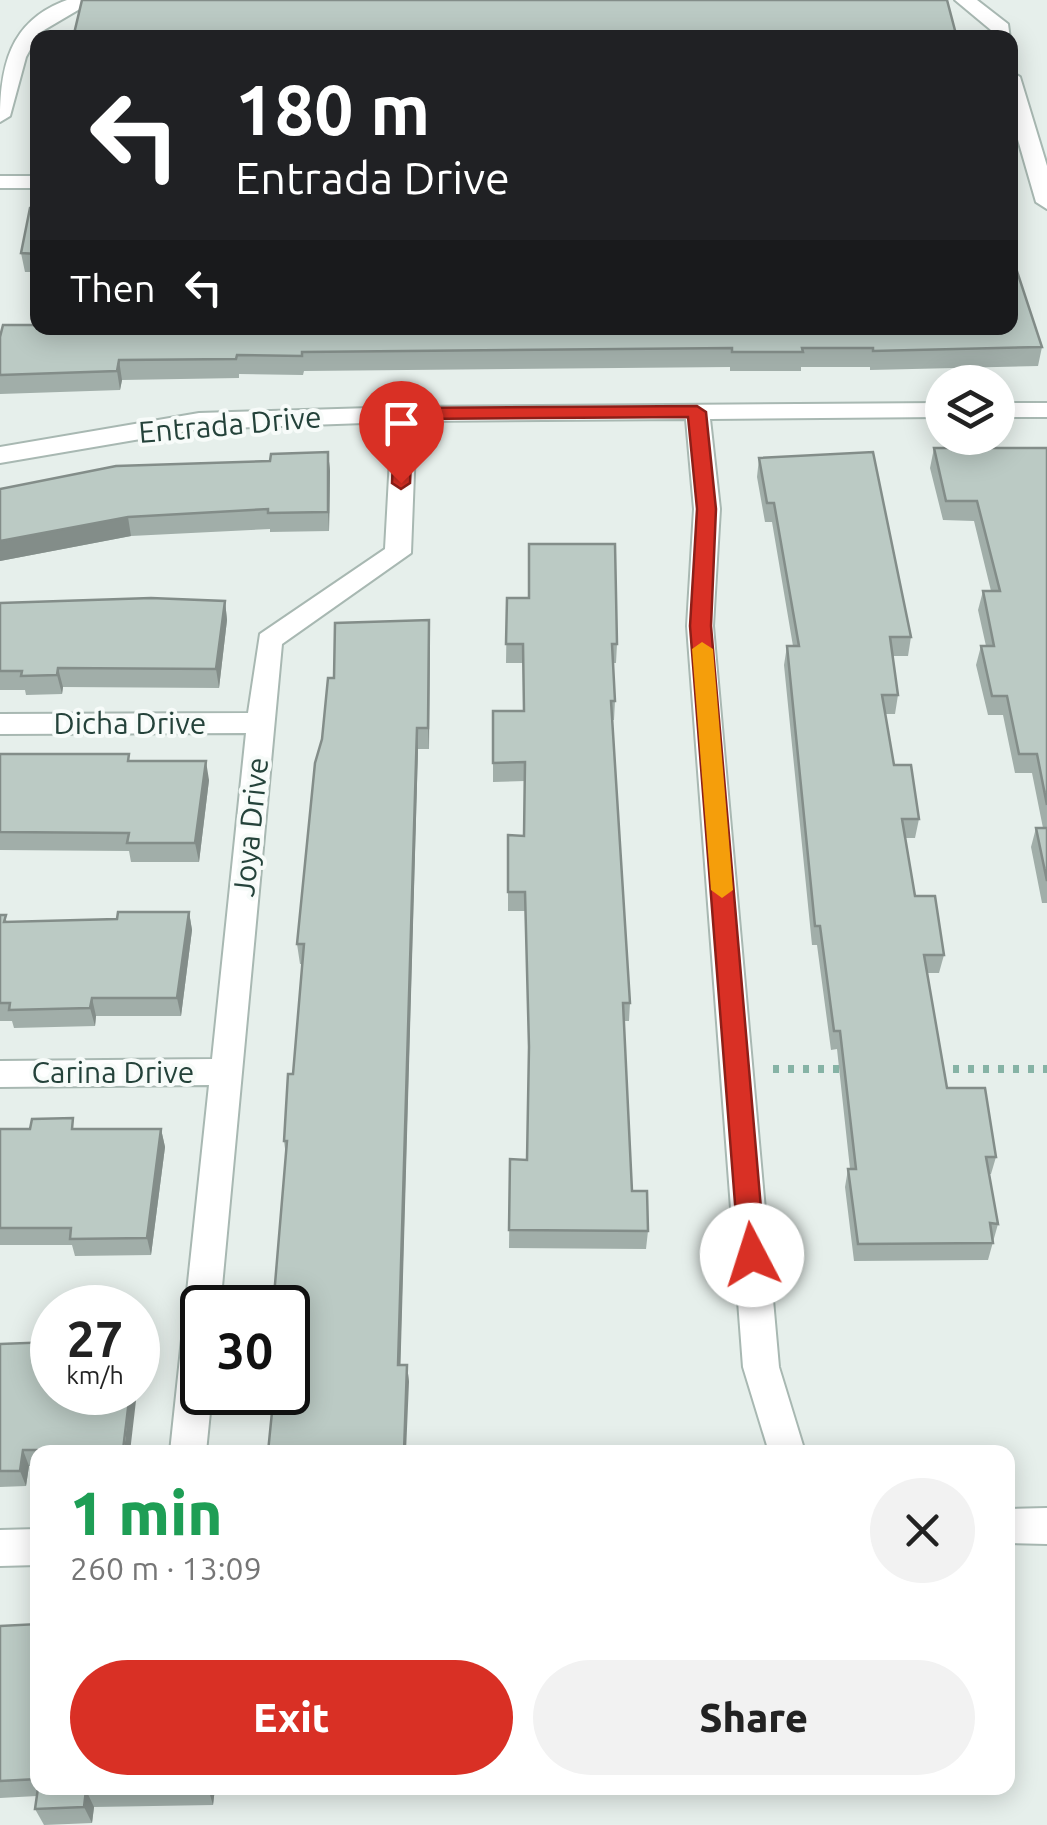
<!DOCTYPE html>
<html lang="en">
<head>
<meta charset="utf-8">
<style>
	:root { --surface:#fff; --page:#f2f2f2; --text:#222; --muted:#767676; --accent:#d93025 }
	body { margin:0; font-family:Ubuntu,sans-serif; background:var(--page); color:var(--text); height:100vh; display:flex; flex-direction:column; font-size:38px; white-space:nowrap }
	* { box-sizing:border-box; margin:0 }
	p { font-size:32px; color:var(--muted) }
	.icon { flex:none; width:55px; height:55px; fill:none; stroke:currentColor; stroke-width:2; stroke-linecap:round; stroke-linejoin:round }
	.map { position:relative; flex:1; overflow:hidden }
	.drawer { position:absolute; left:30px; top:1445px; width:985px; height:350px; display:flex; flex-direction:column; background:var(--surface); border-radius:20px; box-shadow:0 5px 25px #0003 }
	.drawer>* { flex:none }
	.banner { position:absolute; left:30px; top:30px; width:988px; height:305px; border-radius:20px; box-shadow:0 5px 25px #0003; background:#202124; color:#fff; overflow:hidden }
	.fabs { position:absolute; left:925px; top:365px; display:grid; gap:20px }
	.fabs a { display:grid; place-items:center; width:90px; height:90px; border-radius:50%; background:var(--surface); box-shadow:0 5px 25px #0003; font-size:50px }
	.speed { position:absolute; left:30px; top:1285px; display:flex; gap:20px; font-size:50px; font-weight:700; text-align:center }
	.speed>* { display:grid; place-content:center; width:130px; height:130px; border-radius:50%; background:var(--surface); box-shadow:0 5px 25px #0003; line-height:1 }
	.speed small { font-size:25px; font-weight:400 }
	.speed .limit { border:5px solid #111; border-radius:15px; background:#fff; color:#111 }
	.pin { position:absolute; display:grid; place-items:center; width:85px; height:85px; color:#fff; margin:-102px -42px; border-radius:50% 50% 50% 0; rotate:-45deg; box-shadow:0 0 10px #0007 }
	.pin .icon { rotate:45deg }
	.me { position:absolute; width:110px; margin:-55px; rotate:355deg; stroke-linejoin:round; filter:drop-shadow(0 0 8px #0008) }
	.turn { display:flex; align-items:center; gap:35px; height:210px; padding:0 40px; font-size:45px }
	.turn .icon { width:130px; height:130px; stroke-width:2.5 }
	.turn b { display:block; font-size:70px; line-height:85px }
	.then { display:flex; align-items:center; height:95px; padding:0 40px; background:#0003; gap:20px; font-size:38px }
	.round { display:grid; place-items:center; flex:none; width:105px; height:105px; border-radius:52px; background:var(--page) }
	.headline { display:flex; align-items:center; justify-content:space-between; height:170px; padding:0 40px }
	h1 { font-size:60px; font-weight:800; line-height:75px; color:#1e9e55 }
	.primary-button { display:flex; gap:20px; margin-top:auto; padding:20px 40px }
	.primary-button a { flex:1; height:115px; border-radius:60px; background:var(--accent); color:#fff; font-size:40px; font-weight:800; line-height:115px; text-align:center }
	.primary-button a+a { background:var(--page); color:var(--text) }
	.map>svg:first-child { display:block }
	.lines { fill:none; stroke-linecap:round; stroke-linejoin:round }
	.minor-casing { stroke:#a8b8b2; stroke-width:4 }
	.path { stroke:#86b3a5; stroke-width:8; stroke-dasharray:6 9; stroke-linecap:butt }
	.minor { fill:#fff; fill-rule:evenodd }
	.wall { fill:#a1aea9 }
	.shaded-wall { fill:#838d89 }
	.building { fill:#bbcac4; stroke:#838d89; stroke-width:2.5 }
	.route { fill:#d93025; stroke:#8d1f18; stroke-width:2.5 }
	.slow { fill:#f59e0b }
	.labels { text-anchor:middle; stroke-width:8; stroke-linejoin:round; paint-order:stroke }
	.street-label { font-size:30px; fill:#24423a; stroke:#f7fbf9 }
</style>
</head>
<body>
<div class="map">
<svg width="1047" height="1825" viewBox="0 0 1047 1825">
	<rect width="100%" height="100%" fill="#e6efeb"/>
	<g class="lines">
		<g class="minor-casing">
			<path id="minor" d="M 67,0 L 95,0 L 39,33 L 26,57 L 10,116 L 0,122 C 0,67 9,21 67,0 Z
				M 955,0 L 977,0 L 1008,24 L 1010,39 L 991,38 L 991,30 Z
				M 1010,71 L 1020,77 L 1047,166 L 1047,209 L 1036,202 L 1010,112 Z
				M 0,176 L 38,176 L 38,188 L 0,188 Z
				M 942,403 L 942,417 L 710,419 L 720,509 L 713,626 L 779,1367 L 805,1452 L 769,1452 L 743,1367 L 687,626 L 694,509 L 686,419 L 416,421 L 411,553 L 282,644 L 220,1308 L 202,1308 L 202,1392 L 212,1392 L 206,1452 L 170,1452 L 209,1085 L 0,1087 L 0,1061 L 212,1059 L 246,733 L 0,734 L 0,714 L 248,713 L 260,634 L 385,549 L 392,422 L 199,429 L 0,463 L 0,447 L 199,413 L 404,407 Z
				M 998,403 L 1047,403 L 1047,417 L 998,417 Z
				M 1047,1508 L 1047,1544 L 1008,1543 L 1008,1509 Z
				M 38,1529 L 38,1565 L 0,1566 L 0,1530 Z"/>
		</g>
		<path class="path" d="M 773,1069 L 846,1069
			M 938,1069 L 1047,1069"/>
		<use href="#minor" class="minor"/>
	</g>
	<path class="wall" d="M 38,208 L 38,272 L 25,272 L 21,253 Z
		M 1010,234 L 1014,247 L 1012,256 L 1042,347 L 1038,366 L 870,370 L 870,367 L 801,367 L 801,371 L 730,371 L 730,367 L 304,371 L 303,375 L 239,374 L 239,378 L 122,380 L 120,390 L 0,394 L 0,337 L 38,328 Z
		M 934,448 L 1047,448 L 1047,903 L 1042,903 L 1031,847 L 1036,828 L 1043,828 L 1032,773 L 1015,773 L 1003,715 L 988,715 L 976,665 L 981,646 L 986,646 L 978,610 L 983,591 L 991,591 L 974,521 L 943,520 L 930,468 Z
		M 328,452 L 330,471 L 329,531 L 270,532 L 270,529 L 131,536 L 0,561 L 0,489 L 270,461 Z
		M 759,458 L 911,637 L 908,656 L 893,656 L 898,695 L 895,714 L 885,714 L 894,765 L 919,819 L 915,838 L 905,838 L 915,896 L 944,955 L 939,973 L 927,973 L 947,1088 L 996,1157 L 991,1174 L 989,1174 L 998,1224 L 988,1260 L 854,1261 L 845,1187 L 848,1169 L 850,1169 L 837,1049 L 831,1050 L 817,945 L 812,945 L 784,665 L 787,646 L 793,646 L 772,522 L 765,522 L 757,477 Z
		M 507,598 L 617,644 L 616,663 L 613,663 L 615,701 L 614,720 L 612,720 L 630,1003 L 629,1021 L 624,1021 L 632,1191 L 648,1231 L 646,1249 L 509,1248 L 510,1159 L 527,1160 L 529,1058 L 525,911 L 508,911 L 508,835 L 524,836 L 525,781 L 493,782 L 493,711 L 523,711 L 523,663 L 506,663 Z
		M 225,601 L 227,620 L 219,688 L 63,687 L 62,694 L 26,695 L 25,690 L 0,690 L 0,603 Z
		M 429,620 L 429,749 L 418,749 L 400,1365 L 407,1365 L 409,1382 L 288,1392 L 286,1156 L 284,1141 L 293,1074 L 302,964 L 300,964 L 297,944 L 322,739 L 334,678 Z
		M 0,754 L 130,761 L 209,780 L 199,862 L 131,862 L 129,851 L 0,850 Z
		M 189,912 L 192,930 L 181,1016 L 96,1016 L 95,1026 L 14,1028 L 12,1021 L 0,1021 L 0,915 L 8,922 L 117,919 Z
		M 0,1129 L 161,1129 L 165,1147 L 151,1255 L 75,1256 L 72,1245 L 0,1245 Z
		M 0,1344 L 130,1452 L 38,1452 L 38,1466 L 29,1466 L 26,1486 L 0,1487 Z
		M 38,1624 L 38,1788 L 215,1788 L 213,1805 L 94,1807 L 92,1823 L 44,1825 L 35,1809 L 37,1796 L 0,1798 L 0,1626 Z"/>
	<path class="shaded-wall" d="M 119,360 L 122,380 L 120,390 L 117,371 Z
		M 328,452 L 330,471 L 329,531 L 328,512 Z
		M 128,517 L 131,536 L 0,561 L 0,541 Z
		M 225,601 L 227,620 L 219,688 L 216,669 Z
		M 429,620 L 430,640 L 429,749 L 428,728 Z
		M 58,668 L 63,687 L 62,694 L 57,675 Z
		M 417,728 L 418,749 L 400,1382 L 398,1365 Z
		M 206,761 L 209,780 L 199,862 L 195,843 Z
		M 189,912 L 192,930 L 181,1016 L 177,998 Z
		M 92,998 L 96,1016 L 95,1026 L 90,1008 Z
		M 161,1129 L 165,1147 L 151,1255 L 147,1238 Z
		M 138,1332 L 142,1348 L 138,1388 Z
		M 407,1365 L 409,1382 L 406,1452 L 404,1452 Z
		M 130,1392 L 137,1392 L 130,1452 L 124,1452 Z
		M 23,1450 L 29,1466 L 26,1486 L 20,1471 Z
		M 208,1788 L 215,1788 L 213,1805 Z
		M 86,1790 L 94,1807 L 92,1823 L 84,1807 Z"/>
	<path class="building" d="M 82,0 L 947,0 L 957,38 L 73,38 Z
		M 30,208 L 38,208 L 38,254 L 21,253 Z
		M 1010,250 L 1042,347 L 873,351 L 873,348 L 802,348 L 803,352 L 732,352 L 732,348 L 302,352 L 302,356 L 237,355 L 236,359 L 119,360 L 117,371 L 0,375 L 0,337 L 3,325 L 38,325 L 38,328 L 1010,328 Z
		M 934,448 L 1047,448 L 1047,805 L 1037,754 L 1019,754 L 1007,696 L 992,696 L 981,646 L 994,646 L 983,591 L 1000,591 L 977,501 L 946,501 Z
		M 328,452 L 328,512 L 268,513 L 268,509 L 128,517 L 0,541 L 0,489 L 116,466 L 270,461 L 271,454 Z
		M 873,452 L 911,637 L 890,637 L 898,695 L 882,695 L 894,765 L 911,765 L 919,819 L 902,819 L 915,896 L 935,896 L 944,955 L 924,955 L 947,1088 L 985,1088 L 996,1157 L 986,1157 L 998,1224 L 990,1223 L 993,1243 L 858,1244 L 848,1169 L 856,1169 L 840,1031 L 834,1031 L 820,926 L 815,926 L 787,646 L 799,646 L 774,503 L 767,503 L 759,458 Z
		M 529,544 L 615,544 L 617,644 L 612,644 L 615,701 L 611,701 L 630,1003 L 623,1003 L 632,1191 L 647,1191 L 648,1231 L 509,1230 L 510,1159 L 527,1160 L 529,1047 L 525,892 L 508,892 L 508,835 L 524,836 L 525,762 L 493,763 L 493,711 L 524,711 L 523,644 L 506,644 L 507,598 L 529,598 Z
		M 151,598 L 225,601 L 216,669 L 58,668 L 57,675 L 21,676 L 22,671 L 0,671 L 0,603 Z
		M 429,620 L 428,728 L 417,728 L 398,1365 L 407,1365 L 404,1452 L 268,1452 L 274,1392 L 288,1392 L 288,1308 L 273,1308 L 287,1141 L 284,1141 L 288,1074 L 293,1074 L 304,944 L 297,944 L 315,763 L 322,739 L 328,678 L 334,678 L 335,623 Z
		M 0,754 L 129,754 L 128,761 L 206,761 L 195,843 L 127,843 L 129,833 L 0,832 Z
		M 1036,828 L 1047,828 L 1047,881 Z
		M 118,912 L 189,912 L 177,998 L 92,998 L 90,1008 L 9,1010 L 10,1003 L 0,1003 L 0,915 L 6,915 L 4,922 L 117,919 Z
		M 73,1118 L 72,1129 L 161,1129 L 147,1238 L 70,1239 L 71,1228 L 0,1228 L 0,1129 L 30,1129 L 32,1119 Z
		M 52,1342 L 52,1392 L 130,1392 L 123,1450 L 23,1450 L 20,1471 L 0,1471 L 0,1344 Z
		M 38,1624 L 38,1779 L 0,1781 L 0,1626 Z
		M 38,1788 L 208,1788 L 86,1790 L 84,1807 L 35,1809 Z"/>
	<path class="route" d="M 697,406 L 706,412 L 716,509 L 711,626 L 765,1255 L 752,1266 L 739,1255 L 690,626 L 697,509 L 688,417 L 413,419 L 410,483 L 401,489 L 392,483 L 395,414 L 404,408 Z"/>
	<path class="slow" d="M 702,642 L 713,649 L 733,890 L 722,898 L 711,890 L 692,649 Z"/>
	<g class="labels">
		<g class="street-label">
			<text transform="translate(230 425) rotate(-5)" y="10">Entrada Drive</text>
			<text x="130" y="734">Dicha Drive</text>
			<text transform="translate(251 827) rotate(-84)" y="10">Joya Drive</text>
			<text x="113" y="1083">Carina Drive</text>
		</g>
	</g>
</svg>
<div class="fabs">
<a><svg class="icon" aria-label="layers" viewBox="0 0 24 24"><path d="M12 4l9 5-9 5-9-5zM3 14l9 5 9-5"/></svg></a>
</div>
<div class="speed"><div>27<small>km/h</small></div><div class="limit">30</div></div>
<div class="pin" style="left:401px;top:483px;background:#d93025"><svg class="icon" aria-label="arrive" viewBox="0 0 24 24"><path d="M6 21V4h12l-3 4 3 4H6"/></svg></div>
<svg class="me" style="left:752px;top:1255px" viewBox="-20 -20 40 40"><circle r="19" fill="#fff"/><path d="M0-13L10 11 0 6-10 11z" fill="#d93025"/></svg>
<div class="banner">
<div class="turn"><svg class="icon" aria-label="left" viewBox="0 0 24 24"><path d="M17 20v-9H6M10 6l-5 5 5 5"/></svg><div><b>180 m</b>Entrada Drive</div></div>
<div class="then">Then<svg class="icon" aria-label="left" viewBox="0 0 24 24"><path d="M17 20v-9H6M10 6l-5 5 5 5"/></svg></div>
</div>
<section class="drawer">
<div class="headline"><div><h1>1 min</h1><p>260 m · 13:09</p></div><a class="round"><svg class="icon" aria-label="close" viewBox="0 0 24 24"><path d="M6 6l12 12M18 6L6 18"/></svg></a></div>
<div class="primary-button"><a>Exit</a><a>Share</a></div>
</section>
</div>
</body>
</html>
